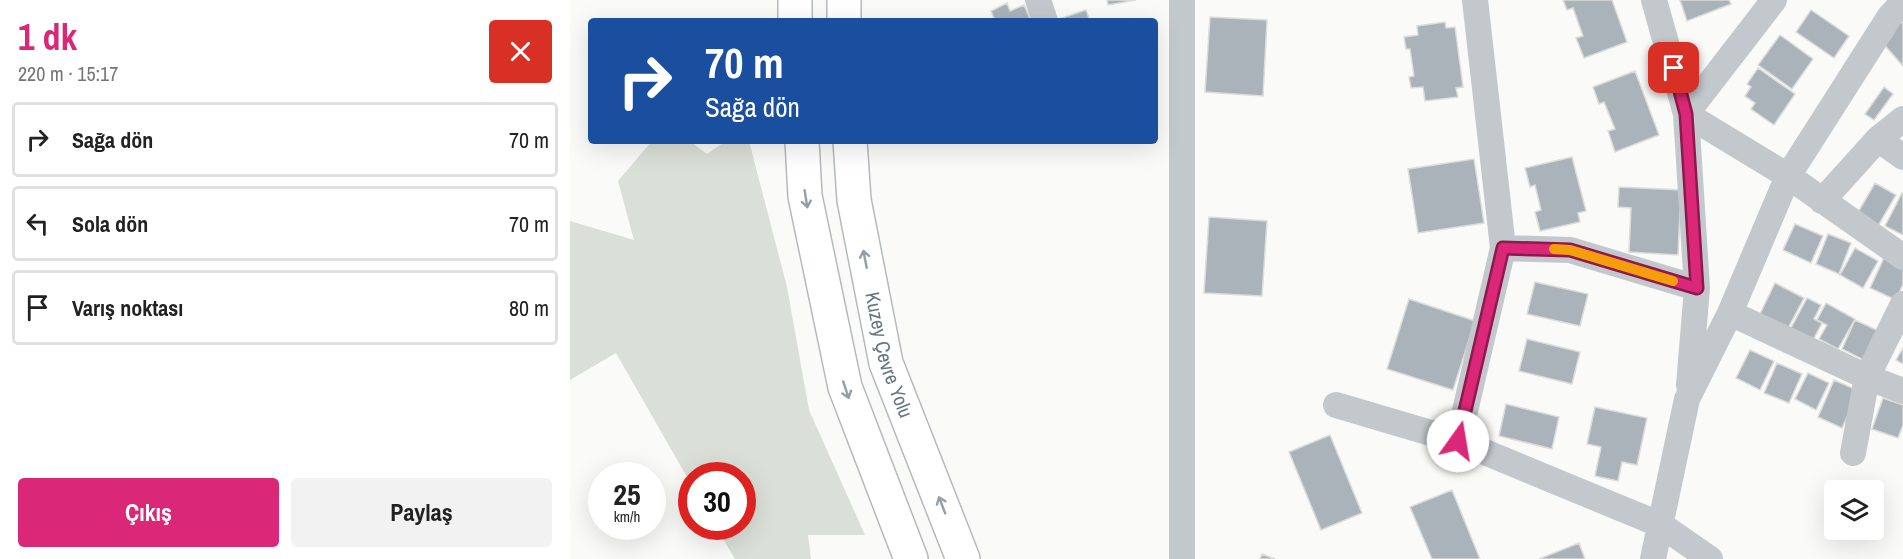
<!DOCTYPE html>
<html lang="tr">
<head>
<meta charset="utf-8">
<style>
	:root { --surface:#fff; --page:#f2f2f2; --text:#222; --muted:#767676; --line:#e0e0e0; --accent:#db2777 }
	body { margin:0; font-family:"Archivo Narrow",sans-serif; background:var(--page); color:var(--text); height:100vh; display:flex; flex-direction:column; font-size:22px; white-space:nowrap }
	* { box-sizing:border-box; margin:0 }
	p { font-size:20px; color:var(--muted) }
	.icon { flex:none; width:33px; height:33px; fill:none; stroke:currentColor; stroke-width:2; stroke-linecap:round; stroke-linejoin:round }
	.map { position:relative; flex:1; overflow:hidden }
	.drawer { display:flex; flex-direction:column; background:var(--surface); width:570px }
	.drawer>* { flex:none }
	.hud { position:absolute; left:18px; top:18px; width:570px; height:126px; border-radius:6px; box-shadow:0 6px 24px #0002; background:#1a4fa0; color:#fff; overflow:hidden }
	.buttons { position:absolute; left:1254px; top:480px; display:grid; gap:12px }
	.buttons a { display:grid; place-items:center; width:60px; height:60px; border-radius:6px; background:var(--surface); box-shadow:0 6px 24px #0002; font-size:30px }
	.speed { position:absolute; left:18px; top:462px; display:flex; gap:12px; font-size:30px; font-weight:700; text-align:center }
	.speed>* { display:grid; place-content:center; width:78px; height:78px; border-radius:50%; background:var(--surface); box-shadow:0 6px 24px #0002; line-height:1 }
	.speed small { font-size:15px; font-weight:400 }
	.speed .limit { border:9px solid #d22; background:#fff; color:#111 }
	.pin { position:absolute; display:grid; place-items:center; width:51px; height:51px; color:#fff; margin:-26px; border-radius:12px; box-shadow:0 3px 9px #0006 }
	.me { position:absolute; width:66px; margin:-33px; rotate:13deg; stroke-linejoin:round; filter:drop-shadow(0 0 4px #0008) }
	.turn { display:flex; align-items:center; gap:21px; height:126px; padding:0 18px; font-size:27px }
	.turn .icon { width:78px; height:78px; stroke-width:2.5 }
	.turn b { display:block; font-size:42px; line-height:51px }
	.round { display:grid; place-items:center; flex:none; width:63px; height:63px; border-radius:6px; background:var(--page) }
	.summary { display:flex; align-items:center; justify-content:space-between; height:102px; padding:0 18px }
	h1 { font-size:36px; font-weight:800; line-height:45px; color:var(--accent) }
	.button { display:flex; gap:12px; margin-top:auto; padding:12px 18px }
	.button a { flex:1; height:69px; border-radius:6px; background:var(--accent); color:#fff; font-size:24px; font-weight:800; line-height:69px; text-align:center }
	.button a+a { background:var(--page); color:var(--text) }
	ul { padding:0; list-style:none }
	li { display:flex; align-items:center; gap:18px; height:75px; margin:0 12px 9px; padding:0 6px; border:3px solid var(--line); border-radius:6px }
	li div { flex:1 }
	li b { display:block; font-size:22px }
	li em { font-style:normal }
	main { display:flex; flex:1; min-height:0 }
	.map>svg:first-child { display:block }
	.green { fill:#dadfd7 }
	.building { fill:#aab3b9; stroke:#dcdcda; stroke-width:1.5 }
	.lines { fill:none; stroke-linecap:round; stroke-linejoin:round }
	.major-casing { stroke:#b5babe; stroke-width:36 }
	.minor { stroke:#c3c8cc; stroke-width:26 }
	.major { stroke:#fff; stroke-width:33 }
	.oneway { stroke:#939fa8 }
	.route-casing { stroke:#8e194d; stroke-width:15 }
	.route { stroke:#db2777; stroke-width:10 }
	.slow { stroke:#f59e0b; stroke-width:10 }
	.labels { text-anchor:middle; stroke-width:6; stroke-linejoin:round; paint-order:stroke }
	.street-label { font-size:20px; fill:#657683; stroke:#fff }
</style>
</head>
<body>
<main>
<section class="drawer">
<div class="summary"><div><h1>1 dk</h1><p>220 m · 15:17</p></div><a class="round" style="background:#d93025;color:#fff"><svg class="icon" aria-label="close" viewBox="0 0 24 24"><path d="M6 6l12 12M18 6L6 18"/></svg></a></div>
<ul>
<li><svg class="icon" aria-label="right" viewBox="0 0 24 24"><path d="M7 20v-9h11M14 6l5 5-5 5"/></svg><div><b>Sağa dön</b></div><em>70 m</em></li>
<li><svg class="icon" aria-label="left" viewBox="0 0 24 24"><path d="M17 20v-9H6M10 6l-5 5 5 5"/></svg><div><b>Sola dön</b></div><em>70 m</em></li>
<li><svg class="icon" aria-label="arrive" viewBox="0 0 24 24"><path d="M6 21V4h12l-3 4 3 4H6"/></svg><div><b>Varış noktası</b></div><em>80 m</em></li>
</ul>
<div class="button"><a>Çıkış</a><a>Paylaş</a></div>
</section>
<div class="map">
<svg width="1333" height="559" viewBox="0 0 1333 559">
	<rect width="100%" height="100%" fill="#fafaf8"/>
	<path class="green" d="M 82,141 L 120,141 L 137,154 L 156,141 L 179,141 L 217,287 L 239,410 L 295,535 L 238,535 L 241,559 L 165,559 L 146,527 L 172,526 L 172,476 L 122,476 L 121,484 L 46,353 L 0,380 L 0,221 L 64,240 L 48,181 Z"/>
	<path class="building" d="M 537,0 L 566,0 L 538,5 Z
		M 993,0 L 1042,0 L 1057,42 L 1014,58 L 1006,38 L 1013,36 L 1003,8 L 997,10 Z
		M 1110,0 L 1159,0 L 1161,4 L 1117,21 Z
		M 437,3 L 440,11 L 454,5 L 461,21 L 425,21 L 421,11 Z
		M 516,10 L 520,21 L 489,21 L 489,19 Z
		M 1241,10 L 1279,36 L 1264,58 L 1226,32 Z
		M 640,17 L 697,20 L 693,96 L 635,92 Z
		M 875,22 L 876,28 L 885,27 L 893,87 L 886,88 L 888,97 L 855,101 L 853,87 L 841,88 L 839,77 L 844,76 L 840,49 L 836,49 L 834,37 L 848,35 L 847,26 Z
		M 1331,22 L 1333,24 L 1333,66 L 1310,40 Z
		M 1210,35 L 1243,59 L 1222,89 L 1188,65 Z
		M 1188,68 L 1225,94 L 1204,125 L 1181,109 L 1185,103 L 1175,96 L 1181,87 L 1177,84 Z
		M 1065,71 L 1089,135 L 1045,152 L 1038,131 L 1045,129 L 1034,102 L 1029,104 L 1023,87 Z
		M 1314,87 L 1323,94 L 1304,120 L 1295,114 Z
		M 1002,157 L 1016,211 L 1008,213 L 1010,222 L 970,231 L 965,212 L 971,210 L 965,185 L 960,187 L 955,168 Z
		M 904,159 L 914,223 L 848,233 L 838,169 Z
		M 1305,183 L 1326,195 L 1308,226 L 1287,214 Z
		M 1049,187 L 1111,190 L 1108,255 L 1059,252 L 1061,208 L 1048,207 Z
		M 1332,193 L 1333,194 L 1333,235 L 1315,226 Z
		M 639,217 L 697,221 L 692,296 L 634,293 Z
		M 1225,224 L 1253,236 L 1241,263 L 1213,250 Z
		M 1258,234 L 1281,243 L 1269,274 L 1246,264 Z
		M 1285,248 L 1308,261 L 1293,288 L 1270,275 Z
		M 1314,258 L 1333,267 L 1333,284 L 1326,300 L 1300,288 Z
		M 965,282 L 1018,294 L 1010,326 L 957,314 Z
		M 1205,283 L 1234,298 L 1217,330 L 1189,316 Z
		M 1237,298 L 1251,305 L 1244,319 L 1252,323 L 1243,340 L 1221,328 Z
		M 839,299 L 905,321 L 883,390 L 817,369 Z
		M 1256,303 L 1285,319 L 1268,349 L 1249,339 L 1257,325 L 1247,320 Z
		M 1285,320 L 1311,332 L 1298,362 L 1272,349 Z
		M 957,339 L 1010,352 L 1002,384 L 949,371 Z
		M 1333,348 L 1333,364 L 1326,360 Z
		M 1180,350 L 1204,361 L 1190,390 L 1166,378 Z
		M 1207,363 L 1232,374 L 1219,403 L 1194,393 Z
		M 1238,373 L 1259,383 L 1246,410 L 1225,399 Z
		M 1264,380 L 1289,391 L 1272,428 L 1248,417 Z
		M 1313,398 L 1333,405 L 1333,425 L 1328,438 L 1302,429 Z
		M 936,404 L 989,417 L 982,449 L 929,436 Z
		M 1025,407 L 1077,418 L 1067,465 L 1052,462 L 1048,481 L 1025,476 L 1031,447 L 1017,444 Z
		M 760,435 L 792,513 L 751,530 L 719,452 Z
		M 882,490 L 910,559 L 862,559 L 840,507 Z
		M 1009,543 L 1015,559 L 969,559 Z
		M 692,554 L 705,559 L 690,559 Z"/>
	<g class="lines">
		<g class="major-casing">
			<g id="major">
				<path d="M 225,0 L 225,21"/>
				<path d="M 274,0 L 274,21"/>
				<path d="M 232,141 L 235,196 L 275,387 L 341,559"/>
				<path id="s1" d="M 280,141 L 284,200 L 316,363 L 393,559"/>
			</g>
		</g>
		<path class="minor" d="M 468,0 L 475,21
			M 612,0 L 612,559
			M 1084,0 L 1116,114 L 1127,288 L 1119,385
			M 1116,114 L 1218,176 L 1333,257
			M 1116,114 L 1204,0
			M 1308,139 L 1333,157
			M 1252,201 L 1308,139 L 1333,119
			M 933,248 L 1000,250 L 1127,288
			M 1160,313 L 1297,377 L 1333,391
			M 766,405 L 888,441 L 1091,525 L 1140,559
			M 888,441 L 933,248 L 905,0
			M 1283,453 L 1297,377 L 1333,304
			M 1083,559 L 1117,399 L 1160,313 L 1218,176 L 1320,16 L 1333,2"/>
		<use href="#major" class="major"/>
	</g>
	<defs><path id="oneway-shaft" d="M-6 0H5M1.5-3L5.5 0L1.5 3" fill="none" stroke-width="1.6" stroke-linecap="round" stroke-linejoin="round" transform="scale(1.5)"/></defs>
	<g class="oneway">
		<use href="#oneway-shaft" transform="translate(236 199) rotate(81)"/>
		<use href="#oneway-shaft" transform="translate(295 259) rotate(-101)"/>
		<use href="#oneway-shaft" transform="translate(276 390) rotate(72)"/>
		<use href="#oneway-shaft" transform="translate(372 505) rotate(-111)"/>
	</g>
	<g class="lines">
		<g class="route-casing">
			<path id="route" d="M 888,441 L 933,248 L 1000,250 L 1127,288 L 1116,114 L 1104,68"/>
		</g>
		<use href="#route" class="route"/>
		<path class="slow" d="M 984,249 L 1000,250 L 1103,281"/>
	</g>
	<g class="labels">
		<g class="street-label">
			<text dy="7" stroke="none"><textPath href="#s1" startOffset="218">Kuzey Çevre Yolu</textPath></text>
		</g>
	</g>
</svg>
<div class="buttons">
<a><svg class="icon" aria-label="layers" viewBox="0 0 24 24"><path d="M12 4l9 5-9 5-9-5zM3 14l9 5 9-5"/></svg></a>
</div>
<div class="speed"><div>25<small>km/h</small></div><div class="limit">30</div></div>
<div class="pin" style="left:1104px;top:68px;background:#d93025"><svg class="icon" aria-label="arrive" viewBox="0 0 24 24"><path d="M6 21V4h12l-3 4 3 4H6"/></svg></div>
<svg class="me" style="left:888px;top:441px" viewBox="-20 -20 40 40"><circle r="19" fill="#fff"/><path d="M0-13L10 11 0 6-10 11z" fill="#db2777"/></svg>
<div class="hud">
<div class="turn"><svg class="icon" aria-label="right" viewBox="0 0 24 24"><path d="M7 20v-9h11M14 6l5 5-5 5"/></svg><div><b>70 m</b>Sağa dön</div></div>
</div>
</div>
</main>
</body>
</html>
